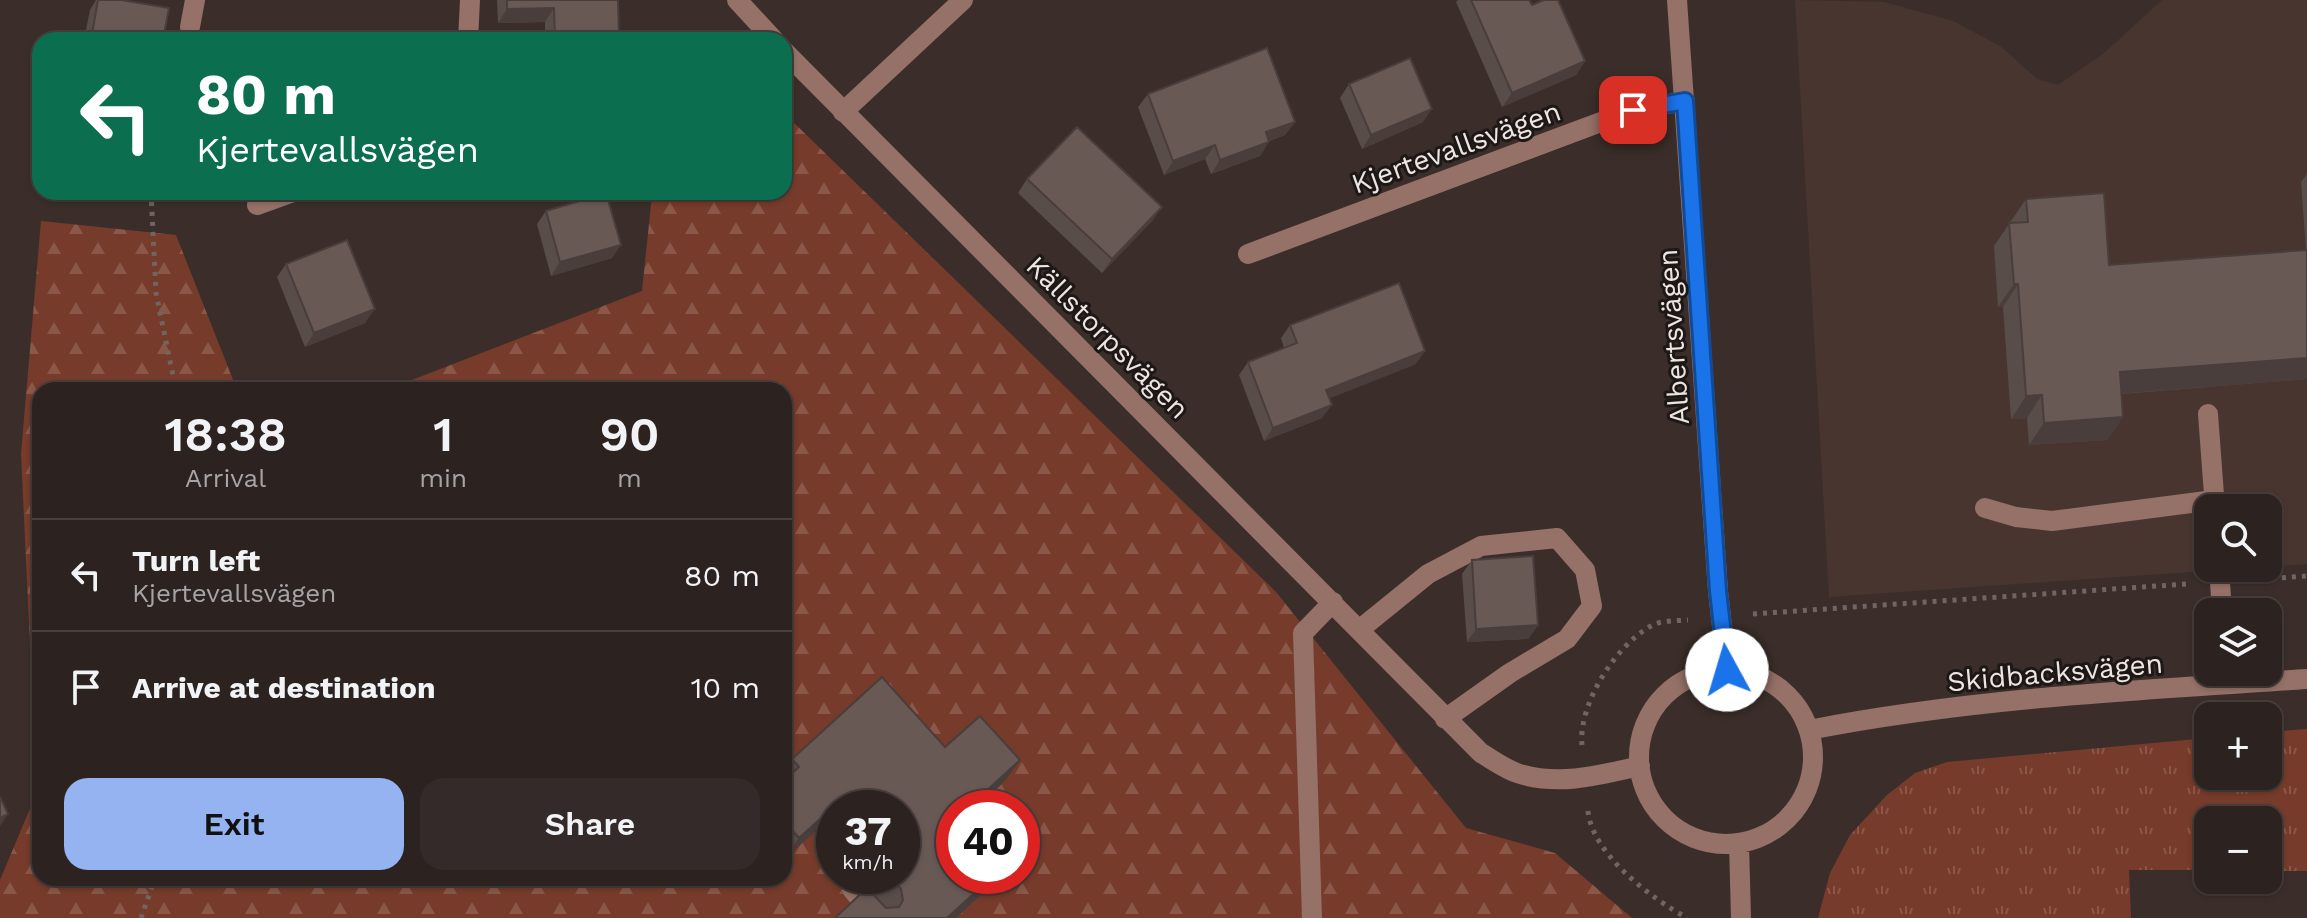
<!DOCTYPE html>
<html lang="en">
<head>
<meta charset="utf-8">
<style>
	:root { --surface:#2c2220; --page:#342a29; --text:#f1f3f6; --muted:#a6a4a5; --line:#483f3e; --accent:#95b2f1 }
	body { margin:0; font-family:"Work Sans",sans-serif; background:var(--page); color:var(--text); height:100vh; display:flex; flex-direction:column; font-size:30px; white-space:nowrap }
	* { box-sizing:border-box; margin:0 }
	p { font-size:26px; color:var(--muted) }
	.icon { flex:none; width:44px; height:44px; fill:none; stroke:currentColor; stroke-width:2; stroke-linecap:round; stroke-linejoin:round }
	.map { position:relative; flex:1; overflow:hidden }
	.panel { position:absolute; left:32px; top:382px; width:760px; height:504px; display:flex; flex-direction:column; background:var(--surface); border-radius:24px; box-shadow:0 2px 6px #0004,0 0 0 2px var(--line) }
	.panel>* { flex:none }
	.hud { position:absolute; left:32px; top:32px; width:760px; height:168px; border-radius:24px; box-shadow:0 2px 6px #0004,0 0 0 2px var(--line); background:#0b6e4f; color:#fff; overflow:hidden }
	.fabs { position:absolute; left:2194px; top:494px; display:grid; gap:16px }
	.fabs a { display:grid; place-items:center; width:88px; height:88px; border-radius:16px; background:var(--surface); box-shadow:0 2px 6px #0004,0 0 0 2px var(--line); font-size:40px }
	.speed { position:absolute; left:816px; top:790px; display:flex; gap:16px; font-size:40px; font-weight:700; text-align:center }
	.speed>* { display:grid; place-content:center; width:104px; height:104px; border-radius:50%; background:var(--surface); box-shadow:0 2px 6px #0004,0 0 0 2px var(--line); line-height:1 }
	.speed small { font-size:20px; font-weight:400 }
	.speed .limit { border:12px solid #d22; background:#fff; color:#111 }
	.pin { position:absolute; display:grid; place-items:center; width:68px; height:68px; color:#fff; margin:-34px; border-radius:16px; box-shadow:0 4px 12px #0006 }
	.me { position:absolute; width:88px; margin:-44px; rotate:354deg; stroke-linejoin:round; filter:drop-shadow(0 0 6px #0008) }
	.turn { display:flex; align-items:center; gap:28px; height:168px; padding:0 32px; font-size:36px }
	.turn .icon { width:104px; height:104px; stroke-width:2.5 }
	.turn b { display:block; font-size:56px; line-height:68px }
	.eta { display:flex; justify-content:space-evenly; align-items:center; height:136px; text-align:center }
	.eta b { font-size:48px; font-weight:600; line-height:56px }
	.action { display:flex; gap:16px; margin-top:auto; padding:16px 32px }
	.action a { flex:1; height:92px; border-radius:24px; background:var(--accent); color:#111; font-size:32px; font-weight:600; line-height:92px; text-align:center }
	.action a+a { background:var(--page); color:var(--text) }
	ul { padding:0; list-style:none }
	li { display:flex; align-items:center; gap:24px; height:112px; padding:0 32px; border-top:2px solid var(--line) }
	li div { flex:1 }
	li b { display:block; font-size:30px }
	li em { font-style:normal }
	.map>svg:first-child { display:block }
	.built { fill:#48352f }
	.grass { fill:url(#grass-tufts) }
	.forest { fill:url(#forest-firs); fill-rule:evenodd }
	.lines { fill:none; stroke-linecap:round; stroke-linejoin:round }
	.path { stroke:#716562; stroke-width:5; stroke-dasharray:4 6; stroke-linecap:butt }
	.minor { stroke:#957167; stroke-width:20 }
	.wall { fill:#594d49 }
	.shaded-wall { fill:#493e3c }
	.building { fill:#685955; stroke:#493e3c; stroke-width:2 }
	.route-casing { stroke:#114b97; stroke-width:20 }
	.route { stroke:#1a73e8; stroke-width:14 }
	.labels { text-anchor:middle; stroke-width:6; stroke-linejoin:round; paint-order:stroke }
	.street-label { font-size:28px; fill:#ede5e2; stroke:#1d1816 }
</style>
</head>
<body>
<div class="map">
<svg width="2307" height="918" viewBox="0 0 2307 918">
	<defs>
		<pattern id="grass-tufts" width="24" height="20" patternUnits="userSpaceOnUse" patternTransform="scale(2)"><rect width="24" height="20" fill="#763b2a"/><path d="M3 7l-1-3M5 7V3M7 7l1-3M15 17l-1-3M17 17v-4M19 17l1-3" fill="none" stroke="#8a5749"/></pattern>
		<pattern id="forest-firs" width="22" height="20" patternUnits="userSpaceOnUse" patternTransform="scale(2)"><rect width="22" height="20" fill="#763b2a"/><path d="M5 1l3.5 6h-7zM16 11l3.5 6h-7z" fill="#8a5749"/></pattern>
	</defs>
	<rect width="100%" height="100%" fill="#3b2e2a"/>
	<path class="built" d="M 1795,0 L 1884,2 L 1953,21 L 2000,46 L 2037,79 L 2058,85 L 2103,54 L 2162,0 L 2307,0 L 2307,564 L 2268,567 L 2268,508 L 2208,508 L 2208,568 L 2248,568 L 1829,597 Z"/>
	<path class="grass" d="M 2307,729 L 2307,871 L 2268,871 L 2268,820 L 2208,820 L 2208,870 L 2129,870 L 2131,918 L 1818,918 L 1830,873 L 1850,835 L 1887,795 L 1915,773 L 1947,762 L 2208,738 L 2208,776 L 2268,776 L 2268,732 Z"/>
	<path class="forest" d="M 788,117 L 1276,592 L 1466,828 L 1555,853 L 1632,918 L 0,918 L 0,880 L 37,792 L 21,454 L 41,221 L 176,235 L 237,390 L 40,390 L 40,878 L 784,878 L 784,390 L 386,390 L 642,291 L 652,195 L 658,192 L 784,192 L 784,119 ZM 834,808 L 902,808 L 902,876 L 834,876 ZM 954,808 L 1022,808 L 1022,876 L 954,876 Z"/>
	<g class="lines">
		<path class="path" d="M 151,192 L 156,293 L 176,390
			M 2252,580 L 2307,576
			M 1753,614 L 2186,584
			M 1582,745 C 1578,705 1615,646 1651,626 C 1660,620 1677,621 1688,620
			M 1588,811 C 1592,854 1651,898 1687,918
			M 141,918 L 155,878"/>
		<path class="minor" d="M 737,0 L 774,40
			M 1677,0 L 1718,591 L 1727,670
			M 190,27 L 195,0
			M 468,40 L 470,0
			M 784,51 L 1481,753 C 1493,760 1506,770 1520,774 C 1561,786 1600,775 1640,766
			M 843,112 L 963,0
			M 257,205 L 293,192
			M 1248,254 L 1633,110 L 1685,101
			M 2208,414 L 2215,508
			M 1985,508 L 2016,517 L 2052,521 L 2214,500
			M 2219,568 L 2222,612
			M 1359,630 L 1428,574 L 1481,546 L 1557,538 L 1585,570 L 1592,606 L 1567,639 L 1510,673 L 1445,719
			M1639 757a87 87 0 1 1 174 0a87 87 0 1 1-174 0Z
			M 1809,730 C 1972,698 2141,690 2307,679
			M 1739,843 L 1741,918
			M 852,889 L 876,918
			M 1312,918 L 1303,633 L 1333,602"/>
	</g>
	<path class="wall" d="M 96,0 L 121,0 L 163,40 L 84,40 L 90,10 Z
		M 497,0 L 618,0 L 619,40 L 545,40 L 545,22 L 498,23 Z
		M 1458,0 L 1529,0 L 1532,5 L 1585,61 L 1576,75 L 1502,107 L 1456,2 Z
		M 1349,84 L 1423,122 L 1362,149 L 1340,98 Z
		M 1148,94 L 1295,122 L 1285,135 L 1269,141 L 1260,156 L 1211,174 L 1205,159 L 1164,175 L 1138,107 Z
		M 2307,174 L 2307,379 L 2122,394 L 2123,417 L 2107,440 L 2029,445 L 2027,418 L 2011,419 L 2003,307 L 1998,307 L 1994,246 L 2026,199 L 2109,265 L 2306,250 L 2301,182 Z
		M 1027,179 L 1153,220 L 1102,273 L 1018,193 Z
		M 546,211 L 612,258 L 551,276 L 537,224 Z
		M 286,264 L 365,323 L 305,347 L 277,277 Z
		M 1290,325 L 1416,364 L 1330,398 L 1322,418 L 1264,441 L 1239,375 L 1248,362 L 1284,348 L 1281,338 Z
		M 1472,560 L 1538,625 L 1528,639 L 1467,642 L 1462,574 Z
		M 945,747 L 1005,781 L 989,796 L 987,889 L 956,918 L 835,918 L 867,888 L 856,876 L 902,876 L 834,808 L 834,851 L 816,831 L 784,859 L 784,771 L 792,759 Z"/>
	<path class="shaded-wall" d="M 554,8 L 545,22 L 498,23 L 507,9 Z
		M 1585,61 L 1576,75 L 1502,107 L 1512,93 Z
		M 1432,109 L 1423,122 L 1362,149 L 1371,135 Z
		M 1295,122 L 1285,135 L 1256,146 L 1266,132 Z
		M 1269,142 L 1260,156 L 1211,174 L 1220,160 Z
		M 1215,145 L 1205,159 L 1164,175 L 1173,161 Z
		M 1162,207 L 1153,220 L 1102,273 L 1112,259 Z
		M 621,245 L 612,258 L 551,276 L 560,262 Z
		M 2014,284 L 2018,284 L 2003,307 L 1998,307 Z
		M 375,309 L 365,323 L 305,347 L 314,333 Z
		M 1425,351 L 1416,364 L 1317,403 L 1326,390 Z
		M 2307,358 L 2307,379 L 2104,395 L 2120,372 Z
		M 2042,395 L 2027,418 L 2011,419 L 2026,396 Z
		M 1332,405 L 1322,418 L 1264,441 L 1273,428 Z
		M 2123,417 L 2107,440 L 2029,445 L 2044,423 Z
		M 1538,625 L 1528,639 L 1467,642 L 1476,629 Z
		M 1020,760 L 1005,781 L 976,808 L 985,792 Z
		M 831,809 L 816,831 L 784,859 L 799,838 Z
		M 8,814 L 0,826 L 0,818 Z
		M 993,876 L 996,876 L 987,889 L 956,918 L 947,918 Z"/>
	<path class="building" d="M 98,0 L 121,0 L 169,8 L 163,40 L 91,40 Z
		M 507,0 L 618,0 L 619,40 L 555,40 L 554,8 L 507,9 Z
		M 1471,0 L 1529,0 L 1532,5 L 1544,0 L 1558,0 L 1585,61 L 1512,93 Z
		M 1267,48 L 1295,122 L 1266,132 L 1269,142 L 1220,160 L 1215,145 L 1173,161 L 1148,94 Z
		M 1410,58 L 1432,109 L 1371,135 L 1349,84 Z
		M 1077,127 L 1162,207 L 1112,259 L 1027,179 Z
		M 606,193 L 621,245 L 560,262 L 546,211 Z
		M 2104,193 L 2109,265 L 2307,250 L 2307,358 L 2120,372 L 2123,417 L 2044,423 L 2042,395 L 2026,396 L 2018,284 L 2014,284 L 2009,223 L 2028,222 L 2026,199 Z
		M 347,240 L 375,309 L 314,333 L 286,264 Z
		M 1399,283 L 1425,351 L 1326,390 L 1332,405 L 1273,428 L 1248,362 L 1297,343 L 1290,325 Z
		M 1533,556 L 1538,625 L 1476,629 L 1472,560 Z
		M 882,677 L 945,747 L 980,716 L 1020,760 L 985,792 L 1000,808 L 954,808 L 954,876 L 993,876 L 947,918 L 835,918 L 867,888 L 886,908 L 899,907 L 903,900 L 901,889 L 890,876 L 902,876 L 902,808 L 834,808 L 834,813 L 831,809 L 799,838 L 784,821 L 784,781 L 799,767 L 792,759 Z
		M 0,797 L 8,814 L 0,818 Z"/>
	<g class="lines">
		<g class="route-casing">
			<path id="route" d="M 1633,110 L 1685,101 L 1718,591 L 1727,670"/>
		</g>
		<use href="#route" class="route"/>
	</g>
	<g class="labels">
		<g class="street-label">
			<text transform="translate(1456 147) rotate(-20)" y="10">Kjertevallsvägen</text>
			<text transform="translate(1108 337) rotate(45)" y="10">Källstorpsvägen</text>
			<text transform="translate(1673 337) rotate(-94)" y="10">Albertsvägen</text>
			<text transform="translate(2055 672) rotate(-5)" y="10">Skidbacksvägen</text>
		</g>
	</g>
</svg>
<div class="fabs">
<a><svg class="icon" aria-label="search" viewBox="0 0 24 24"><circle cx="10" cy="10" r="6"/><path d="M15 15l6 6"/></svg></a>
<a><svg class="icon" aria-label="layers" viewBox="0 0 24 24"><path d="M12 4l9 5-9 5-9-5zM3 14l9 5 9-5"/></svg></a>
<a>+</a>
<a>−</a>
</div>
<div class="speed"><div>37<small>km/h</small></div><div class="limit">40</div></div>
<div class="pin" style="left:1633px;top:110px;background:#d93025"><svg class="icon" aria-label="arrive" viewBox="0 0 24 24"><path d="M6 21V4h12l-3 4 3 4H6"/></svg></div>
<svg class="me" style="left:1727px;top:670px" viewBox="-20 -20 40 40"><circle r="19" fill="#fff"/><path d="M0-13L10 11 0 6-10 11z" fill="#1a73e8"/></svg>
<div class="hud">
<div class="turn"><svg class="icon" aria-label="left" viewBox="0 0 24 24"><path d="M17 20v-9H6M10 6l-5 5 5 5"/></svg><div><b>80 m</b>Kjertevallsvägen</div></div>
</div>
<section class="panel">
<div class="eta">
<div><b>18:38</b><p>Arrival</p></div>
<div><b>1</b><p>min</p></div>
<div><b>90</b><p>m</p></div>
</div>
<ul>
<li><svg class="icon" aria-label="left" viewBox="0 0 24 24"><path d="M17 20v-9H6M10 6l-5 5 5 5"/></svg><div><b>Turn left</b><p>Kjertevallsvägen</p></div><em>80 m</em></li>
<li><svg class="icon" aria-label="arrive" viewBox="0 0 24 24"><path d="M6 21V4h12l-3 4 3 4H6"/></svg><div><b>Arrive at destination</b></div><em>10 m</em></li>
</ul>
<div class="action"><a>Exit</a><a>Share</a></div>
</section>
</div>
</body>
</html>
